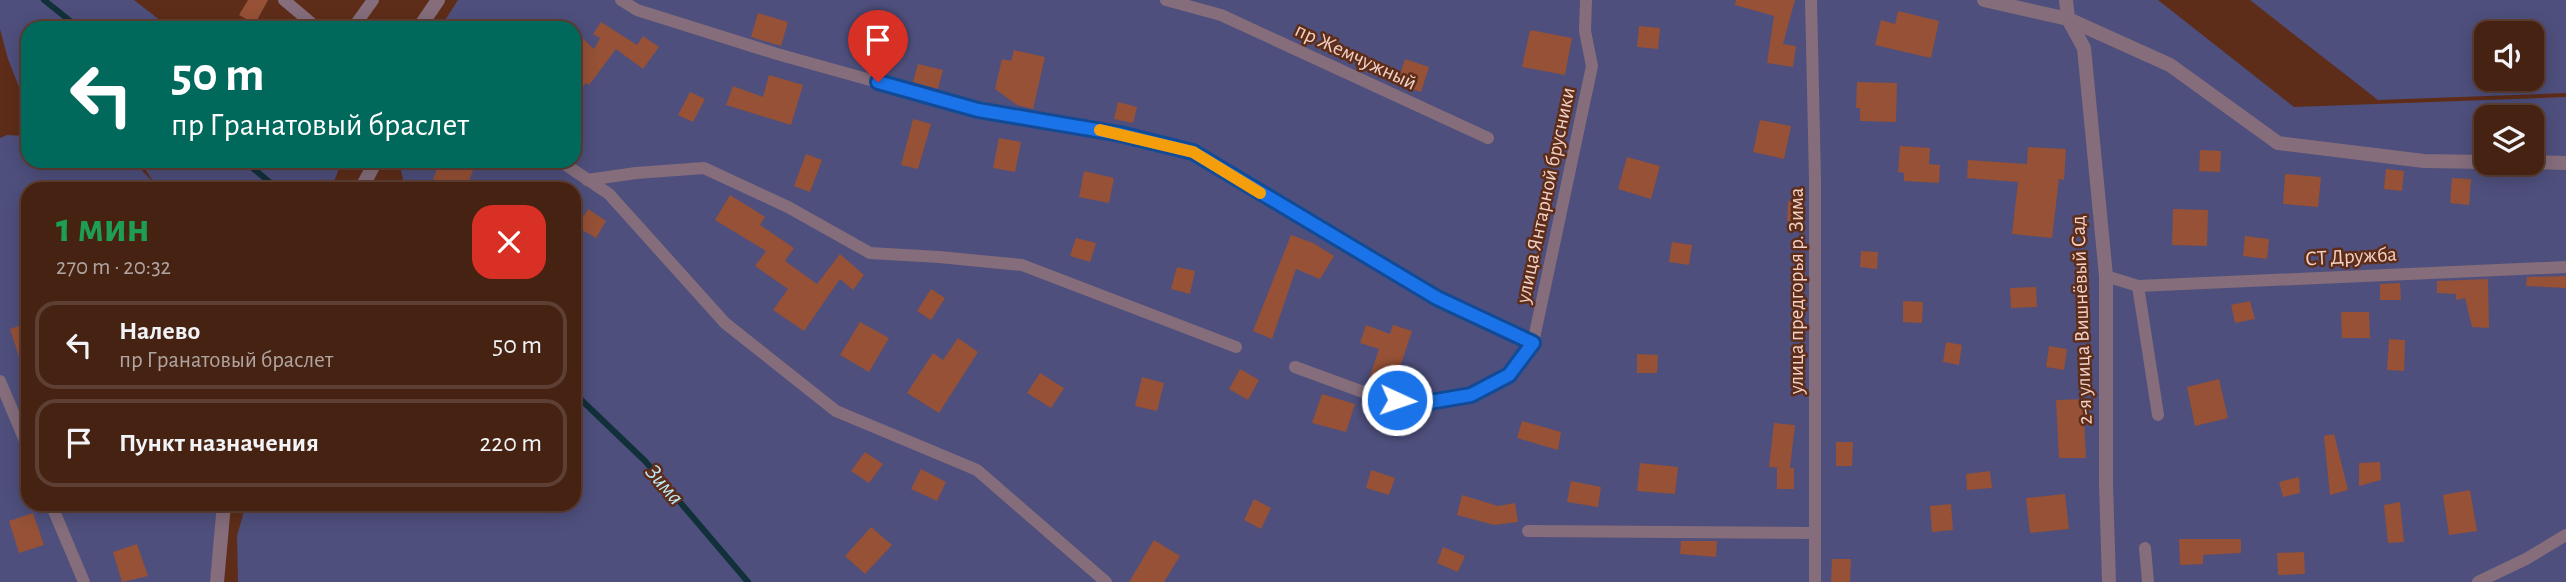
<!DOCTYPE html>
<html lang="ru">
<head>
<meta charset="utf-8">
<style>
	:root { --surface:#462213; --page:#502f21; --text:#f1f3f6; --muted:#b0a4a0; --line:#5e3f33 }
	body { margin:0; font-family:"Alegreya Sans",sans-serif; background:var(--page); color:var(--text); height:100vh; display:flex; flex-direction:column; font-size:26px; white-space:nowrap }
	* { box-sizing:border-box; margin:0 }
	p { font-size:23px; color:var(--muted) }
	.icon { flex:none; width:38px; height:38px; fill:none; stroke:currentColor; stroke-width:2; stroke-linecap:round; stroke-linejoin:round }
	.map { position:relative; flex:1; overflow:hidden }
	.details { position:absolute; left:21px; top:182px; width:560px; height:329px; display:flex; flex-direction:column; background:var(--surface); border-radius:21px; box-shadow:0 4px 18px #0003,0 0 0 2px var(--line) }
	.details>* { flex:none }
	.banner { position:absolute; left:21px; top:21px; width:560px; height:147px; border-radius:21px; box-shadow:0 4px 18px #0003,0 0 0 2px var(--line); background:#00695c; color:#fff; overflow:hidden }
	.fabs { position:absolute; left:2474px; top:21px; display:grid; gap:14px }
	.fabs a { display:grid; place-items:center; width:70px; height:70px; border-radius:14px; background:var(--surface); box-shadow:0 4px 18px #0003,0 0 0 2px var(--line); font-size:35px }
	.pin { position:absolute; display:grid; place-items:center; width:60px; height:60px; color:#fff; margin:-72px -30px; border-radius:50% 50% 50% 0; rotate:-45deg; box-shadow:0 0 7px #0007 }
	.pin .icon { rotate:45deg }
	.me { position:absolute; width:77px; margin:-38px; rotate:93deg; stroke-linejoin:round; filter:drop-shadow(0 0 5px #0008) }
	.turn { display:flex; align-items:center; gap:24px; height:147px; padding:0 35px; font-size:32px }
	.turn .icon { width:91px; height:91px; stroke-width:2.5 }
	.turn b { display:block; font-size:49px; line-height:60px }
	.round { display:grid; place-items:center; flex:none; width:74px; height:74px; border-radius:21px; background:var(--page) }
	.summary { display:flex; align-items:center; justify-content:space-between; height:119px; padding:0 35px }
	h1 { font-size:42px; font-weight:700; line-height:52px; color:#1e9e55 }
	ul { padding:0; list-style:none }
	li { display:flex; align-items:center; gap:21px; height:88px; margin:0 14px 10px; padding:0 21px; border:4px solid var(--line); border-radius:21px }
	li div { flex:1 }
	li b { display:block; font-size:26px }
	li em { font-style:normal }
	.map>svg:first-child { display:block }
	.green { fill:#4e4f7c; fill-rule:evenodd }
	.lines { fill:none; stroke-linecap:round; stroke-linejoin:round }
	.stream { stroke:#11303a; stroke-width:6 }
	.building { fill:#965136 }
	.service { stroke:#856d7b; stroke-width:12 }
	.minor { stroke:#856d7b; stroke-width:14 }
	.route-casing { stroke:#114b97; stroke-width:18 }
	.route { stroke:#1a73e8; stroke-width:12 }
	.slow { stroke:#f59e0b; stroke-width:12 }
	.labels { text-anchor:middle; stroke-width:5; stroke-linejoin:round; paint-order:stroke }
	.street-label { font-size:21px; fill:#f1d1c5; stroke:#5e2d19 }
	.water-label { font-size:23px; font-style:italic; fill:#bbe9f9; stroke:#5e2d19 }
</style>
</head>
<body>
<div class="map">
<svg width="2566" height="582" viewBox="0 0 2566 582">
	<rect width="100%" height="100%" fill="#5e2d19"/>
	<path class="green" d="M 0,0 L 134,0 L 161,21 L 179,28 L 28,28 L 28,110 L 8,59 L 0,29 Z
		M 458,0 L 2158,0 L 2294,107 L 2566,97 L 2566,582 L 238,582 L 237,536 L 246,504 L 574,504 L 574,189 L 405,189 L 399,161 L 574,161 L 574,28 L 440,28 ZM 2487,117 L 2532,117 L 2532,163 L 2487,163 Z
		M 2250,0 L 2566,0 L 2566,93 L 2378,100 ZM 2532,33 L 2532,79 L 2487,79 L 2487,33 Z
		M 7,135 L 28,136 L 28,161 L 133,161 L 154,183 L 140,161 L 342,161 L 331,189 L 28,189 L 28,504 L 219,504 L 210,582 L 0,582 L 0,138 Z"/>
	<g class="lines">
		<path class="stream" d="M 44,0 L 79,28
			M 244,161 L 278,189
			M 574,393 L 645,461 L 748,582"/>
	</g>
	<path class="building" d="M 248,0 L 268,0 L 255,24 L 239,15 Z
		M 1736,0 L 1795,0 L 1783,44 L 1796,46 L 1793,67 L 1767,63 L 1774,16 L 1735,5 Z
		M 1898,11 L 1939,21 L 1931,58 L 1875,45 L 1881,20 L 1895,24 Z
		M 758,13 L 788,22 L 781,46 L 751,37 Z
		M 601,22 L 637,45 L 643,36 L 659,47 L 643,69 L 616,49 L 589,85 L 586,83 L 574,97 L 574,30 L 594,49 L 600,38 L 593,34 Z
		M 1639,26 L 1660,28 L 1658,49 L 1637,47 Z
		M 1530,30 L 1572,38 L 1565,75 L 1522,67 Z
		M 1014,50 L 1045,57 L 1033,109 L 1017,105 L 995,89 L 1002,59 L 1011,61 Z
		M 1405,59 L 1429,67 L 1421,92 L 1397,84 Z
		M 918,64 L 943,70 L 938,89 L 913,82 Z
		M 769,75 L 803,85 L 791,125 L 726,105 L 733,86 L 763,97 Z
		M 1857,82 L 1897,83 L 1896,122 L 1860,121 L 1860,108 L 1856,108 Z
		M 690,92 L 705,99 L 693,122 L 678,115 Z
		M 1118,102 L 1137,107 L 1133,123 L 1114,119 Z
		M 913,119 L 931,124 L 918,169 L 901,165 Z
		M 1760,120 L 1791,126 L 1784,159 L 1753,152 Z
		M 999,138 L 1021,142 L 1015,172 L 993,168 Z
		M 1900,146 L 1930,148 L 1929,164 L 1940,165 L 1939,183 L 1904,181 L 1904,173 L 1898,172 Z
		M 2028,147 L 2066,149 L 2064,180 L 2059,179 L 2052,238 L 2012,234 L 2018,182 L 1967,178 L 1968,160 L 2027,164 Z
		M 2200,150 L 2221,151 L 2220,172 L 2199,171 Z
		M 806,154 L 822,160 L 810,192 L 794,186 Z
		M 1627,157 L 1660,166 L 1651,199 L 1618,189 Z
		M 440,161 L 465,161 L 475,165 L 466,189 L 457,189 L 433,179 Z
		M 2386,169 L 2404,171 L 2402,191 L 2384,189 Z
		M 1084,171 L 1114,178 L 1109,203 L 1079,197 Z
		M 2285,174 L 2321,177 L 2318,207 L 2283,204 Z
		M 2452,178 L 2471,179 L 2469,205 L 2450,203 Z
		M 730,195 L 765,217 L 760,225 L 794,248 L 785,261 L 817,284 L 840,254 L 864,275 L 853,290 L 840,279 L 804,331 L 773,310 L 788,289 L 755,266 L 766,251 L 715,220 Z
		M 1788,201 L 1804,202 L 1803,222 L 1787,221 Z
		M 588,209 L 606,221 L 596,238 L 577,227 Z
		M 2173,209 L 2208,210 L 2207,246 L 2172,245 Z
		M 1291,235 L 1313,243 L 1334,256 L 1320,279 L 1296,269 L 1272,339 L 1253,331 Z
		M 2245,236 L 2269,239 L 2267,259 L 2243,256 Z
		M 1076,238 L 1096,243 L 1090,262 L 1070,256 Z
		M 1672,242 L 1692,245 L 1689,265 L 1669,262 Z
		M 1861,251 L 1878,252 L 1877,269 L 1860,267 Z
		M 1177,267 L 1195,271 L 1190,294 L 1171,289 Z
		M 2566,276 L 2566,288 L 2526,286 L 2527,277 Z
		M 2488,279 L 2489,328 L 2472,327 L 2465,298 L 2456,300 L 2456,294 L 2437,293 L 2437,281 Z
		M 2400,283 L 2401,300 L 2380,300 L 2380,284 Z
		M 2036,287 L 2037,307 L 2011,308 L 2010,288 Z
		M 931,289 L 945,298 L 931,320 L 917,311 Z
		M 1903,301 L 1923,302 L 1922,323 L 1903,322 Z
		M 2250,301 L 2255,319 L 2235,323 L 2231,305 Z
		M 2341,312 L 2369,312 L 2370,338 L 2342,338 Z
		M 860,322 L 889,338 L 869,372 L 840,355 Z
		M 28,323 L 28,374 L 25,375 L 10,329 Z
		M 1366,325 L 1390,334 L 1393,325 L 1412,331 L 1393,388 L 1369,379 L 1379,349 L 1360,343 Z
		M 958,338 L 978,352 L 939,413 L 907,393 L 933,353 L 943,360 Z
		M 2389,339 L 2405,340 L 2404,371 L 2387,370 Z
		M 1946,342 L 1962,345 L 1959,365 L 1943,362 Z
		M 2049,346 L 2067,349 L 2064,370 L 2046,367 Z
		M 1637,354 L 1658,355 L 1657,373 L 1637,373 Z
		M 1240,369 L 1259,380 L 1248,400 L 1229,389 Z
		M 1040,373 L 1064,388 L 1051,408 L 1027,393 Z
		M 1142,377 L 1164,383 L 1157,411 L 1135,406 Z
		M 2219,379 L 2228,418 L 2195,426 L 2187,387 Z
		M 1322,394 L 1355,404 L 1346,432 L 1312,423 Z
		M 2083,399 L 2086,458 L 2059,458 L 2056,400 Z
		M 1522,421 L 1561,432 L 1558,450 L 1517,438 Z
		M 1774,423 L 1795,425 L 1790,468 L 1794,468 L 1794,489 L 1777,489 L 1777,468 L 1783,468 L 1769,467 Z
		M 2334,434 L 2348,490 L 2330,495 L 2324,436 Z
		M 1836,442 L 1853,442 L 1852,466 L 1836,466 Z
		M 865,452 L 883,464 L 869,483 L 851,471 Z
		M 2380,462 L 2381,480 L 2359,486 L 2359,463 Z
		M 1640,463 L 1678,467 L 1675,494 L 1637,491 Z
		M 921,469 L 946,482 L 937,501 L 911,489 Z
		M 1371,470 L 1395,478 L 1389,495 L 1366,488 Z
		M 1990,471 L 1992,488 L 1967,490 L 1966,474 Z
		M 2299,477 L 2300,493 L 2283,497 L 2279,482 Z
		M 1571,481 L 1601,487 L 1598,507 L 1567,502 Z
		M 2470,490 L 2477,531 L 2449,535 L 2443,495 Z
		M 2065,494 L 2069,529 L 2030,533 L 2026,498 Z
		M 1462,495 L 1498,506 L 1515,503 L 1518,522 L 1494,525 L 1457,515 Z
		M 1254,499 L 1271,508 L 1261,529 L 1244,520 Z
		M 2400,502 L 2404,542 L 2388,543 L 2384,505 Z
		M 1951,504 L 1953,530 L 1932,532 L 1930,506 Z
		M 33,513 L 44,545 L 19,553 L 9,521 Z
		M 871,527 L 892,545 L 865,574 L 845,556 Z
		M 2179,539 L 2241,539 L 2241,553 L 2203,555 L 2203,564 L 2180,565 Z
		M 1154,540 L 1180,556 L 1164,582 L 1129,582 Z
		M 1681,541 L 1717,541 L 1716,557 L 1680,554 Z
		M 137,544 L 148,576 L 122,582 L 113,552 Z
		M 1443,547 L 1465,556 L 1458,572 L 1437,563 Z
		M 2304,552 L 2305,574 L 2278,575 L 2277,553 Z
		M 1832,559 L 1851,559 L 1850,582 L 1831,582 Z"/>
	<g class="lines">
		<path class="service" d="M 284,0 L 316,27 L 321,28
			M 621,0 L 637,10 L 777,54 L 978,110 L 1120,134 L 1193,152 L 1437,298 L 1533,343
			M 1166,0 L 1221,15 L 1488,138
			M 1811,0 L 1815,180 L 1815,582
			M 353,28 L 373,0
			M 560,161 L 609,194 L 725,323 L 836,411 L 977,470 L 1106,582
			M 587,180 L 636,173 L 704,168 L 788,207 L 870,253 L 939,257 L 1022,265 L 1236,347
			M 2106,276 L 2138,286 L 2566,267
			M 2138,286 L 2158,415
			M 1295,367 L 1377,397 L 1418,404 L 1471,395 L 1509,375 L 1533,343 L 1592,66 L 1585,31 L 1586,0
			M 0,381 L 28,448
			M 51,504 L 84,582
			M 1528,531 L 1814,533
			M 2145,548 L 2148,582
			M 2478,582 L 2526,559 L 2566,535"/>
		<path class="minor" d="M 1984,0 L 2068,19 L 2170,65 L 2278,143 L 2424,161 L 2487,162
			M 2066,0 L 2068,19 L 2084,48 L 2106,276 L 2106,484 L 2109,582
			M 419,28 L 438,0
			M 2532,162 L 2566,163
			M 361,189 L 376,161
			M 217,582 L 224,504"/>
	</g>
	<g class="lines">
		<g class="route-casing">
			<path id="route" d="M 878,82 L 978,110 L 1120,134 L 1193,152 L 1437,298 L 1533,343 L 1509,375 L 1471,395 L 1418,404 L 1397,400"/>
		</g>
		<use href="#route" class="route"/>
		<path class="slow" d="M 1100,130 L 1193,152 L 1260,193"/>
	</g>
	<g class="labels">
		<g class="street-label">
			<text transform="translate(1356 56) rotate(25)" y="7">пр Жемчужный</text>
			<text transform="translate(1545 195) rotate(-78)" y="7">улица Янтарной брусники</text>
			<text transform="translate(2351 256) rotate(-3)" y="7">СТ Дружба</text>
			<text transform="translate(1796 291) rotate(-90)" y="7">улица предгорья р. Зима</text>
			<text transform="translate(2081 320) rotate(-92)" y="7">2-я улица Вишнёвый Сад</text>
		</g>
		<g class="water-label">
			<text transform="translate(665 484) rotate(49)" y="8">Зима</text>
		</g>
	</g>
</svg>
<div class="fabs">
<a><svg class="icon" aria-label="sound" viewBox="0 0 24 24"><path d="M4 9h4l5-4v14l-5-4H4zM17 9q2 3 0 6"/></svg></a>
<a><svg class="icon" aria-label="layers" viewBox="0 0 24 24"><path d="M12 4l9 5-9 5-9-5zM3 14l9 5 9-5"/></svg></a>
</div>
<div class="pin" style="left:878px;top:82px;background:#d93025"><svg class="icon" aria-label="arrive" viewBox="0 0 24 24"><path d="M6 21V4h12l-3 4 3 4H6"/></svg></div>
<svg class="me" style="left:1397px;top:400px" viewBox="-20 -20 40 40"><circle r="17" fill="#1a73e8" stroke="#fff" stroke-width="3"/><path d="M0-11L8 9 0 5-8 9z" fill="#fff"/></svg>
<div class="banner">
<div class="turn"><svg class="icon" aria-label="left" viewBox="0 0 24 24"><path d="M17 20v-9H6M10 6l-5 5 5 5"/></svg><div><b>50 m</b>пр Гранатовый браслет</div></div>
</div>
<section class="details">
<div class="summary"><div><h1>1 мин</h1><p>270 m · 20:32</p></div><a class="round" style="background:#d93025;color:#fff"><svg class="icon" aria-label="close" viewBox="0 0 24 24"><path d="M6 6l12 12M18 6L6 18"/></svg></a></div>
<ul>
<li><svg class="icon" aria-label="left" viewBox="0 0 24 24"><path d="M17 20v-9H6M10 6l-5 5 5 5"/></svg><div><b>Налево</b><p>пр Гранатовый браслет</p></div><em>50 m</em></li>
<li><svg class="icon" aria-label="arrive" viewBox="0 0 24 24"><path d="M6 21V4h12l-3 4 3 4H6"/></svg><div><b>Пункт назначения</b></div><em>220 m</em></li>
</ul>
</section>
</div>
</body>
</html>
